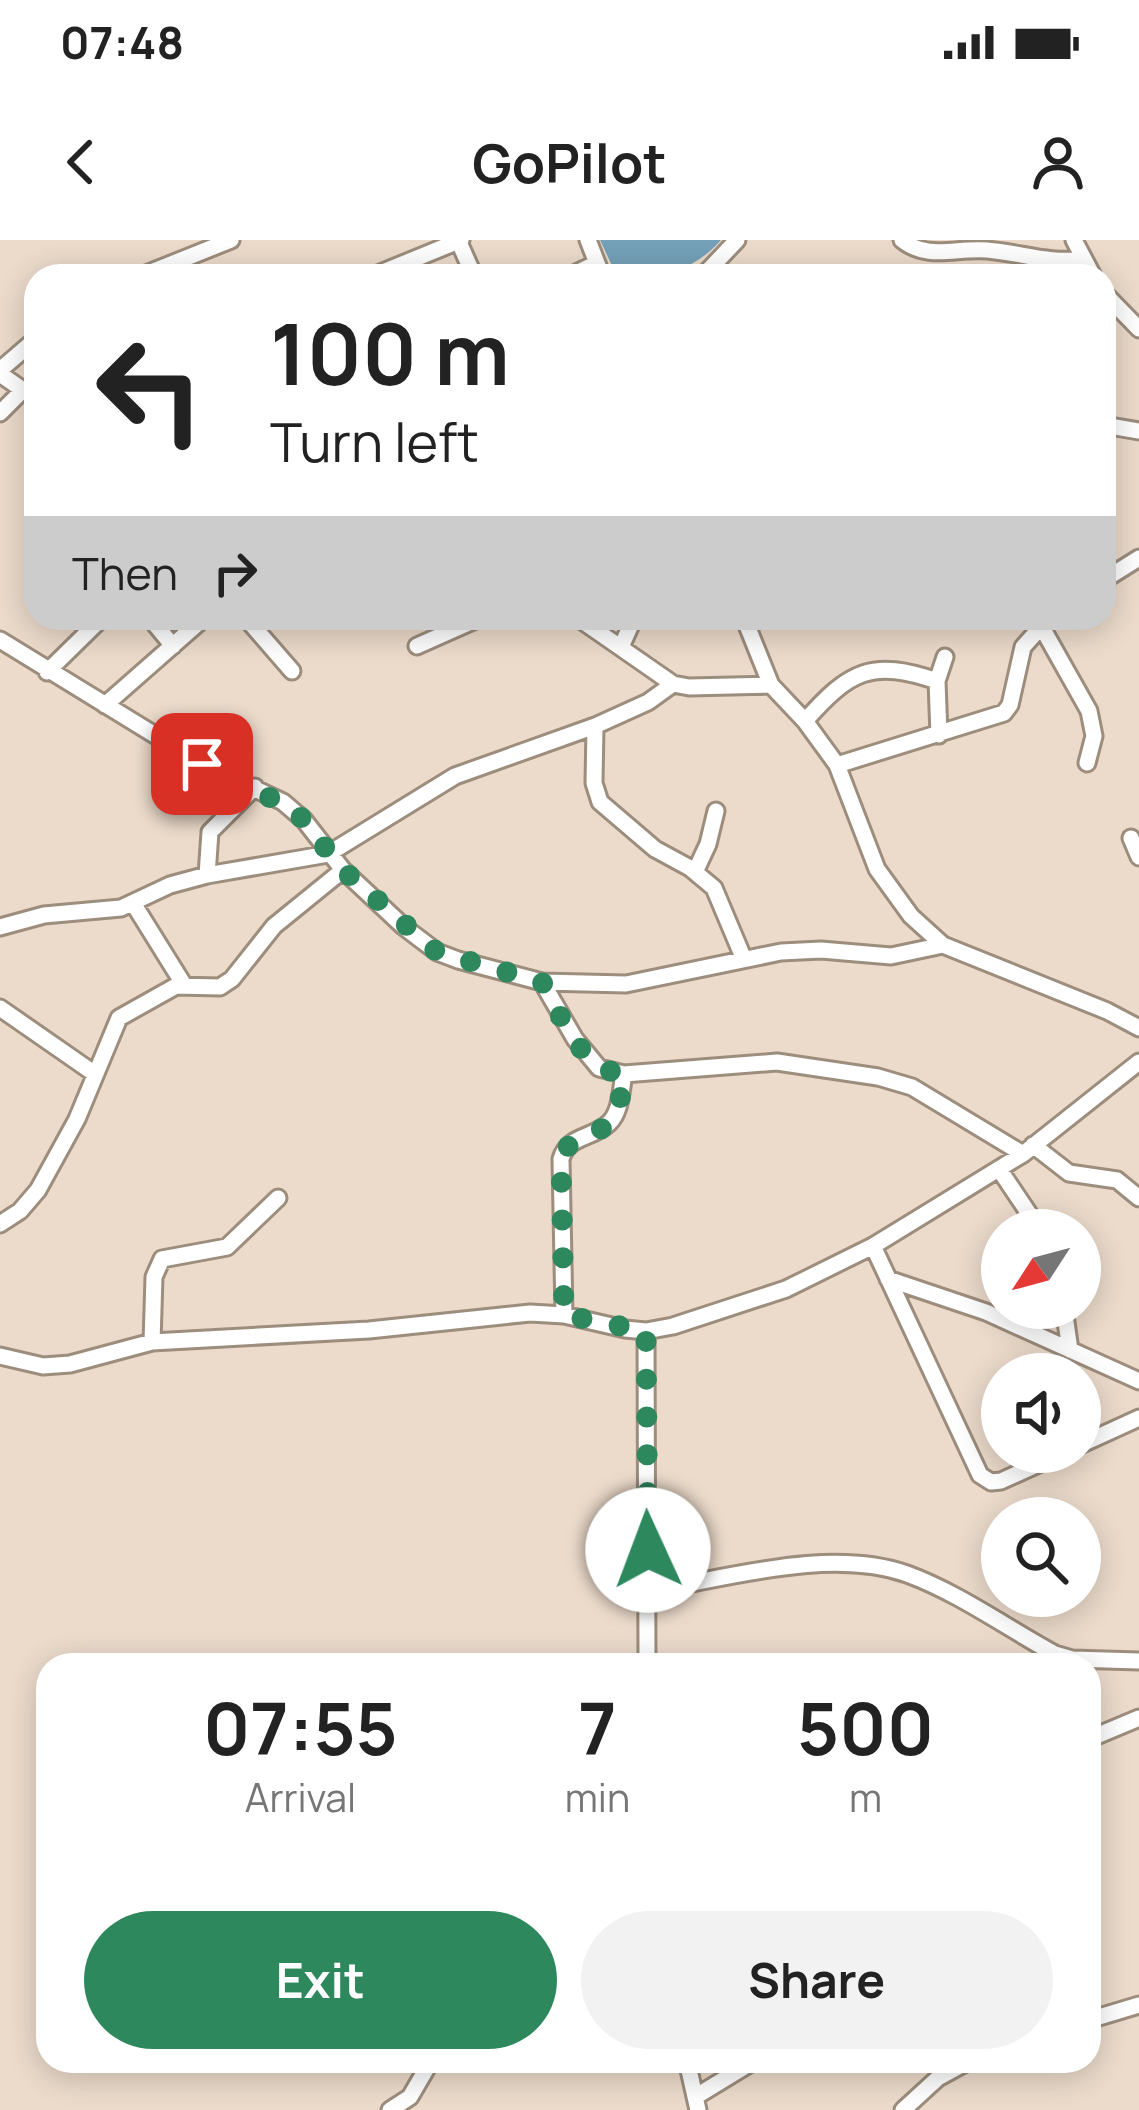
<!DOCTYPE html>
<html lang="en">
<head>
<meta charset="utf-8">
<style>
	:root { --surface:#fff; --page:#f2f2f2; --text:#222; --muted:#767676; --accent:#2d885e }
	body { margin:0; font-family:Manrope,sans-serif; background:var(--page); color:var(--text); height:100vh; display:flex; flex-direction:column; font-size:45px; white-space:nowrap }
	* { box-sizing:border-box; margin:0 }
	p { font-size:39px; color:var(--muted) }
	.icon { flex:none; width:66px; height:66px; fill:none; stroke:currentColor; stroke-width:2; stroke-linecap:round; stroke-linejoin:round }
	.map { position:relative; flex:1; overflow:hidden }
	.details { position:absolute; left:36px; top:1413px; width:1065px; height:420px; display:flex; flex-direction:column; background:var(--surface); border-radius:36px; box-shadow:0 6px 30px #0003 }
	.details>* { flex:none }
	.top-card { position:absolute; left:24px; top:24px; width:1092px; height:366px; border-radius:36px; box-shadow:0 6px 30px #0003; background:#fff; color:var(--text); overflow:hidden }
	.needle { width:78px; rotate:234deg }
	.buttons { position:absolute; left:981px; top:969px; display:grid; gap:24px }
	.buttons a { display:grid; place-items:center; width:120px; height:120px; border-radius:50%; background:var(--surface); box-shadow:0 6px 30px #0003; font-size:60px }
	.pin { position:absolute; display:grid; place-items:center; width:102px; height:102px; color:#fff; margin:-51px; border-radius:24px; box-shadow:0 6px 18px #0006 }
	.me { position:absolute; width:132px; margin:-66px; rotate:358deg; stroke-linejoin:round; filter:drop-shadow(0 0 9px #0008) }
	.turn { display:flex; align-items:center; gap:42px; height:252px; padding:0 48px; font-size:54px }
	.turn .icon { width:156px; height:156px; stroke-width:2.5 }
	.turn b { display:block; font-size:84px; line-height:102px }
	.then { display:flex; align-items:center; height:114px; padding:0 48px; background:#0003; gap:24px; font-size:45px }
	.eta { display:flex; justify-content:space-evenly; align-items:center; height:204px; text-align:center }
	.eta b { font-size:72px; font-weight:700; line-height:84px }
	.button { display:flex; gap:24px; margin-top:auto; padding:24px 48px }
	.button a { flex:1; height:138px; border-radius:72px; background:var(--accent); color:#fff; font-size:48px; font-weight:700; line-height:138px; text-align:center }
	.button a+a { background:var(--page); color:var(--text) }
	.status { display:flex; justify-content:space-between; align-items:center; height:84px; padding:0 60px; background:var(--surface); direction:ltr }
	.status svg { height:33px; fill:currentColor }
	header { display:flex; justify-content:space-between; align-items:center; height:156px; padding:0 48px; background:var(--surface); font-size:54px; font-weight:700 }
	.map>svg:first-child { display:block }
	.water { fill:#74a1b8 }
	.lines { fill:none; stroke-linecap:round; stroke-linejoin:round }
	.minor-casing { stroke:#9c8d7d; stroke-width:21 }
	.minor { stroke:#fff; stroke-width:15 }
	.route { stroke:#2d885e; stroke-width:21; stroke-dasharray:0 37.8 }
</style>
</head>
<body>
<div class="status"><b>07:48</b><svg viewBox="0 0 49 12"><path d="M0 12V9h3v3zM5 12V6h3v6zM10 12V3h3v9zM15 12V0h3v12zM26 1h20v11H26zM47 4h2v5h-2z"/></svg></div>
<header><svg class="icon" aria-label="back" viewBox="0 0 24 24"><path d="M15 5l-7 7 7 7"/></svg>GoPilot<svg class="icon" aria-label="person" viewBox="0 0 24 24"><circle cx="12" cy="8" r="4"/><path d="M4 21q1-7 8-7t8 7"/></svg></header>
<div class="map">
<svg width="1139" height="1870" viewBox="0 0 1139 1870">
	<rect width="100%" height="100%" fill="#ecdbcb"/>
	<path class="water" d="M 600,0 L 721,0 C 694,31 653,44 614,30 Z"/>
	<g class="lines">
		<g class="minor-casing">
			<path id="minor" d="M 458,0 L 474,36
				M 588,0 L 602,36
				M 902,0 C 928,21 957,7 987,10 C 1022,13 1049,24 1084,19
				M 1074,0 L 1093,36
				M 141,36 L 231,0
				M 373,36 L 461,0
				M 570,36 L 597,23
				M 703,36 L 737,0
				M 1104,53 L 1139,89
				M 0,130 L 36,99
				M 0,134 L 36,159
				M 0,173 L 23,150
				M 1104,185 L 1139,191
				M 1104,340 L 1139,318
				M 150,378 L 173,406
				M 246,378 L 292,431
				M 578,378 L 673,444 L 689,447 L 771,445
				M 744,378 L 771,445 L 805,481 L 837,525 L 877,629 L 911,676 L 943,705 L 1107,771 L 1139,788
				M 1040,384 L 1089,471 L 1094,496 L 1087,523
				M 0,400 L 202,524 L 283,562 L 304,580 L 343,630 L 404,687 L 437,712 L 458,720 L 542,742 L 626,744 L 781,712 L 821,710 L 891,716 L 943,705
				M 417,406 L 480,378
				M 621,407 L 634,378
				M 47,432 L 102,378
				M 105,465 L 204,378
				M 805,481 C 850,430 872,419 937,441
				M 595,486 L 594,543 L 600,562 L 655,609 L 690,628 L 714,648 L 743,717
				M 939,495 L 937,441 L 945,417
				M 837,525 L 1004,473 L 1010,465 L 1023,407 L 1049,378
				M 1131,598 L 1139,617
				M 695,632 L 708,604 L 716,571
				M 207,635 L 210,592 L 255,547
				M 133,663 L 184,745
				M 0,687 L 44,675 L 121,668 L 170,645 L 207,635 L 328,614 L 455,536 L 595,486 L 648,462 L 673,444
				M 542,742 L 575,799 L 599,828 L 624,834 L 777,822 L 878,837 L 912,847 L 1023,914
				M 0,768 L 95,834
				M 1033,905 L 1069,933 L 1117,940 L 1139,958
				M 999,929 L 1040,990
				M 0,984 L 20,971 L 38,950 L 77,879 L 119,778 L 176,746 L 220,747 L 232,739 L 274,686 L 343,630
				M 873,1006 L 980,1235 L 991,1242 L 1001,1241 L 1065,1212
				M 888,1039 L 986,1072 L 1139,1141
				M 1064,1068 L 1070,1110
				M 564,1075 L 561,919 C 568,895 592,899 609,883 C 621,872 621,849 624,834
				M 646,1091 L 647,1425
				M 152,1102 L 154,1037 L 162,1019 L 227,1007 L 278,958
				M 0,1116 L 43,1126 L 70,1124 L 152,1102 L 369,1090 L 530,1073 L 564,1075 L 625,1089 L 646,1091 L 673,1086 L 786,1049 L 873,1006 L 1023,914 L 1139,822
				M 1080,1205 L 1139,1178
				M 649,1351 C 729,1338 830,1307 907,1334 C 959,1353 1007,1388 1055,1414 L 1072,1419 L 1139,1421
				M 1089,1499 L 1139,1478
				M 1089,1780 L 1139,1765
				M 687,1821 L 698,1870
				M 695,1857 L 754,1821
				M 390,1870 L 410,1857 L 431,1821
				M 903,1870 L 938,1838 L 969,1821"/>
		</g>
		<use href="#minor" class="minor"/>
	</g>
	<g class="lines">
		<path class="route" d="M 202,524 L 295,570 L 343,630 L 437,712 L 542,742 C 562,776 580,830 624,834 C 621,849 621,872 609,883 C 592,899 568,895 561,919 L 564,1075 L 646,1091 L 648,1310"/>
	</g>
</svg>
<div class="buttons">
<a><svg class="needle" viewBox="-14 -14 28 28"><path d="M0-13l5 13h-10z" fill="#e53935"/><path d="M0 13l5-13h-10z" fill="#767676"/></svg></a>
<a><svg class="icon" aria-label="sound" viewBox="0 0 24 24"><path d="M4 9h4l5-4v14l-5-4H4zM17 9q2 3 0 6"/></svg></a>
<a><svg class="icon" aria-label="search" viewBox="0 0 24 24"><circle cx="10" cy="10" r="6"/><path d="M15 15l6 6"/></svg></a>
</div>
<div class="pin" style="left:202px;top:524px;background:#d93025"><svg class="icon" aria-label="arrive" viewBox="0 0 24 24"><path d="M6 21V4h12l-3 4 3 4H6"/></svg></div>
<svg class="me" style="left:648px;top:1310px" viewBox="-20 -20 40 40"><circle r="19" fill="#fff"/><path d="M0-13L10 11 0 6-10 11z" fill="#2d885e"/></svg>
<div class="top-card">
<div class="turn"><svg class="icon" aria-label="left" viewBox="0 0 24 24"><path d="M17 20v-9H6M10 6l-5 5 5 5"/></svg><div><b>100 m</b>Turn left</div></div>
<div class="then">Then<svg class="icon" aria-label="right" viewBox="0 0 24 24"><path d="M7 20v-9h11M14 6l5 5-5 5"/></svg></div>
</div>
<section class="details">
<div class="eta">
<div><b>07:55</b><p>Arrival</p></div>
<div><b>7</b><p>min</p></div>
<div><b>500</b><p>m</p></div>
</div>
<div class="button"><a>Exit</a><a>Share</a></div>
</section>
</div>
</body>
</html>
